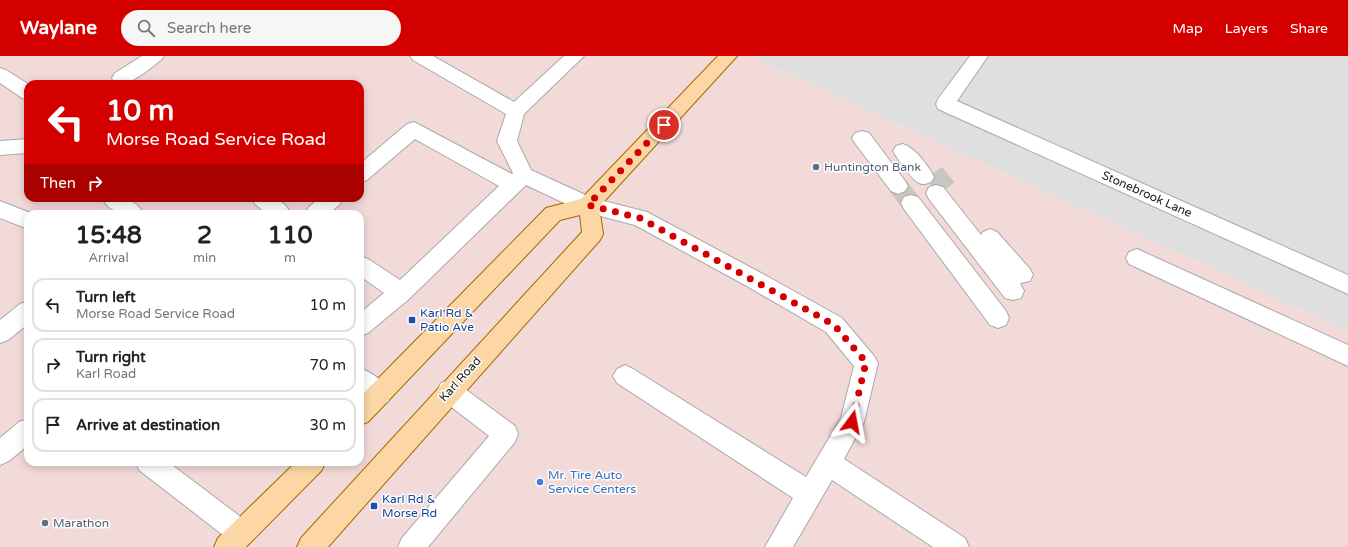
<!DOCTYPE html>
<html lang="en">
<head>
<meta charset="utf-8">
<style>
	:root { --surface:#fff; --page:#f6f6f6; --text:#222; --muted:#767676; --line:#e0e0e0; --accent:#d40000 }
	body { margin:0; font-family:"Varela Round",sans-serif; background:var(--page); color:var(--text); height:100vh; display:flex; flex-direction:column; font-size:15px; white-space:nowrap }
	* { box-sizing:border-box; margin:0 }
	p { font-size:13px; color:var(--muted) }
	.icon { flex:none; width:22px; height:22px; fill:none; stroke:currentColor; stroke-width:2; stroke-linecap:round; stroke-linejoin:round }
	.map { position:relative; flex:1; overflow:hidden }
	.side { position:absolute; left:24px; top:154px; width:340px; height:256px; display:flex; flex-direction:column; background:var(--surface); border-radius:12px; box-shadow:0 2px 10px #0003 }
	.side>* { flex:none }
	.guide { position:absolute; left:24px; top:24px; width:340px; height:122px; border-radius:12px; box-shadow:0 2px 10px #0003; background:#d40000; color:#fff; overflow:hidden }
	.pin { position:absolute; display:grid; place-items:center; width:34px; height:34px; color:#fff; margin:-17px; border:2px solid #fff; border-radius:50%; box-shadow:0 1px 4px #0007 }
	.me { position:absolute; width:44px; margin:-22px; rotate:13deg; stroke-linejoin:round; filter:drop-shadow(0 0 3px #0008) }
	.turn { display:flex; align-items:center; gap:14px; height:84px; padding:0 16px; font-size:18px }
	.turn .icon { width:52px; height:52px; stroke-width:2.5 }
	.turn b { display:block; font-size:28px; line-height:34px }
	.then { display:flex; align-items:center; height:38px; padding:0 16px; background:#0003; gap:8px; font-size:15px }
	.eta { display:flex; justify-content:space-evenly; align-items:center; height:68px; text-align:center }
	.eta b { font-size:24px; font-weight:800; line-height:28px }
	ul { padding:0; list-style:none }
	li { display:flex; align-items:center; gap:12px; height:54px; margin:0 8px 6px; padding:0 8px; border:2px solid var(--line); border-radius:12px }
	li div { flex:1 }
	li b { display:block; font-size:15px }
	li em { font-style:normal }
	header { display:flex; align-items:center; gap:24px; box-sizing:border-box; height:56px; padding:0 20px; background:var(--accent); color:#fff }
	header strong { font-size:19px }
	nav { display:flex; gap:22px; margin-inline-start:auto; font-size:14px }
	.search { width:280px; height:36px; background:var(--page); display:flex; align-items:center; gap:10px; box-sizing:border-box; padding:0 14px; border-radius:22px; color:var(--muted); font-size:15px }
	.map>svg:first-child { display:block }
	.residential { fill:#e0dfdf }
	.commercial { fill:#f2dad9; fill-rule:evenodd }
	.lines { fill:none; stroke-linecap:round; stroke-linejoin:round }
	.minor-tunnel { stroke:#c8c6c1; stroke-width:20; stroke-dasharray:20 10; stroke-linecap:butt }
	.minor-casing { stroke:#a9a9a9; stroke-width:2 }
	.major-casing { stroke:#a06b00; stroke-width:2 }
	.minor { fill:#fff; fill-rule:evenodd }
	.major { fill:#fcd6a4; fill-rule:evenodd }
	.route { stroke:#d40000; stroke-width:7; stroke-dasharray:0 12.6 }
	.service-dot { fill:#5c6f8a; stroke:#fff; stroke-width:1.5 }
	.transit-dot { fill:#1a4fb4; stroke:#fff; stroke-width:1.5 }
	.shop-dot { fill:#3f7fe0; stroke:#fff; stroke-width:1.5 }
	.labels { text-anchor:middle; stroke-width:3; stroke-linejoin:round; paint-order:stroke }
	.service-label { font-size:12px; fill:#4e5e75; stroke:#fff; text-anchor:start }
	.street-label { font-size:12px; fill:#222; stroke:#fff }
	.transit-label { font-size:12px; fill:#164399; stroke:#fff; text-anchor:start }
	.shop-label { font-size:12px; fill:#366cbe; stroke:#fff; text-anchor:start }
</style>
</head>
<body>
<header>
<strong>Waylane</strong>
<div class="search"><svg class="icon" aria-label="search" viewBox="0 0 24 24"><circle cx="10" cy="10" r="6"/><path d="M15 15l6 6"/></svg>Search here</div>
<nav><a>Map</a><a>Layers</a><a>Share</a></nav>
</header>
<div class="map">
<svg width="1348" height="491" viewBox="0 0 1348 491">
	<rect width="100%" height="100%" fill="#f2efe9"/>
	<path class="residential" d="M 750,0 L 1348,0 L 1348,275 Z"/>
	<path class="commercial" d="M 0,0 L 750,0 L 1348,275 L 1348,491 L 0,491 ZM 28,28 L 360,28 L 360,142 L 28,142 ZM 28,158 L 360,158 L 360,406 L 28,406 Z"/>
	<g class="lines">
		<path class="minor-tunnel" d="M 934,117 L 947,133
			M 898,130 L 911,147"/>
		<g class="minor-casing">
			<path id="minor" d="M 142,0 L 164,0 L 161,4 C 149,13 130,31 115,27 L 112,22 L 115,17 Z
				M 410,0 L 433,0 L 514,46 L 564,0 L 584,0 L 524,58 L 517,85 L 531,114 L 592,142 L 647,156 L 761,217 L 842,262 L 874,300 L 878,307 L 864,366 L 844,403 L 965,482 L 969,491 L 933,491 L 832,424 L 793,491 L 765,491 L 793,442 L 617,327 L 613,320 L 617,313 L 625,309 L 633,313 L 806,421 L 841,362 L 854,310 L 826,276 L 745,229 L 635,169 L 581,155 L 526,129 L 409,243 L 368,277 L 360,280 L 360,257 L 384,237 L 360,220 L 360,200 L 368,203 L 400,224 L 499,130 L 415,83 L 367,124 L 360,127 L 360,108 L 407,68 L 414,66 L 512,118 L 513,117 L 497,85 L 506,58 L 413,4 Z
				M 970,0 L 988,0 L 957,45 L 1348,219 L 1348,238 L 938,53 L 936,48 L 938,43 Z
				M 0,12 L 6,14 L 28,28 L 28,44 L 22,42 L 0,27 Z
				M 862,75 L 869,77 L 905,125 L 908,130 L 905,135 L 898,138 L 891,135 L 855,87 L 852,82 L 855,77 Z
				M 28,83 L 28,97 L 0,99 L 0,85 Z
				M 903,88 C 915,92 928,109 934,121 L 931,126 C 926,128 923,129 919,127 C 912,124 897,102 893,95 L 896,90 Z
				M 936,129 L 943,131 L 981,179 L 983,176 L 990,173 L 997,176 L 1030,213 L 1033,219 L 1030,225 L 1020,227 L 1024,235 L 1021,242 L 1013,244 L 1005,242 L 929,143 L 926,137 L 929,131 Z
				M 911,139 L 918,141 L 1006,255 L 1009,262 L 1006,269 L 998,272 L 990,269 L 904,153 L 901,147 L 904,141 Z
				M 102,142 C 119,142 135,141 144,158 C 127,158 111,159 102,142 Z
				M 252,142 C 270,142 282,140 291,158 L 267,158 L 255,148 Z
				M 319,142 L 343,142 L 340,148 L 329,158 L 305,158 L 308,152 Z
				M 0,145 L 33,158 L 28,158 L 28,173 L 0,162 Z
				M 1137,193 L 1348,289 L 1348,310 L 1129,208 L 1126,202 L 1129,196 Z
				M 28,245 L 28,268 L 8,284 L 0,287 L 0,264 L 20,248 Z
				M 360,312 C 372,317 386,326 392,338 L 388,346 L 380,349 L 372,346 L 360,337 Z
				M 449,324 L 457,327 L 515,370 L 518,378 L 515,386 L 428,491 L 398,491 L 402,482 L 489,380 L 441,343 L 437,335 L 441,327 Z
				M 28,363 L 28,389 L 9,405 L 0,409 L 0,382 L 19,366 Z
				M 136,406 L 168,406 L 250,468 L 254,477 L 250,486 L 241,490 L 232,486 L 139,414 Z"/>
		</g>
		<g class="major-casing">
			<path id="major" d="M 718,0 L 737,0 L 599,151 L 603,178 L 600,184 L 328,491 L 297,491 L 301,482 L 582,176 L 580,159 L 560,164 L 368,366 L 360,369 L 360,341 L 546,152 L 581,143 Z
				M 296,406 L 325,406 L 322,414 L 246,491 L 214,491 L 218,482 Z"/>
		</g>
		<use href="#minor" class="minor"/>
		<use href="#major" class="major"/>
	</g>
	<g class="lines">
		<path class="route" d="M 664,69 L 588,149 L 640,162 L 820,261 L 834,269 L 866,306 L 852,366"/>
	</g>
	<g class="service-dot">
		<circle cx="816" cy="111" r="4"/>
		<circle cx="45" cy="467" r="4"/>
	</g>
	<g class="transit-dot">
		<rect x="408" y="260" width="8" height="8" rx="2"/>
		<rect x="370" y="446" width="8" height="8" rx="2"/>
	</g>
	<circle class="shop-dot" cx="540" cy="426" r="4"/>
	<g class="labels">
		<g class="service-label">
			<text x="824" y="115">Huntington Bank</text>
			<text x="53" y="471">Marathon</text>
		</g>
		<g class="street-label">
			<text transform="translate(1147 138) rotate(24)" y="4">Stonebrook Lane</text>
			<text transform="translate(460 323) rotate(-48)" y="4">Karl Road</text>
		</g>
		<g class="transit-label">
			<text x="420" y="261">Karl Rd &amp;<tspan x="420" dy="14">Patio Ave</tspan></text>
			<text x="382" y="447">Karl Rd &amp;<tspan x="382" dy="14">Morse Rd</tspan></text>
		</g>
		<g class="shop-label">
			<text x="548" y="423">Mr. Tire Auto<tspan x="548" dy="14">Service Centers</tspan></text>
		</g>
	</g>
</svg>
<div class="pin" style="left:664px;top:69px;background:#d93025"><svg class="icon" aria-label="arrive" viewBox="0 0 24 24"><path d="M6 21V4h12l-3 4 3 4H6"/></svg></div>
<svg class="me" style="left:852px;top:366px" viewBox="-20 -20 40 40"><path d="M0-17L14 15 0 8-14 15z" fill="#d40000" stroke="#fff" stroke-width="4"/></svg>
<div class="guide">
<div class="turn"><svg class="icon" aria-label="left" viewBox="0 0 24 24"><path d="M17 20v-9H6M10 6l-5 5 5 5"/></svg><div><b>10 m</b>Morse Road Service Road</div></div>
<div class="then">Then<svg class="icon" aria-label="right" viewBox="0 0 24 24"><path d="M7 20v-9h11M14 6l5 5-5 5"/></svg></div>
</div>
<section class="side">
<div class="eta">
<div><b>15:48</b><p>Arrival</p></div>
<div><b>2</b><p>min</p></div>
<div><b>110</b><p>m</p></div>
</div>
<ul>
<li><svg class="icon" aria-label="left" viewBox="0 0 24 24"><path d="M17 20v-9H6M10 6l-5 5 5 5"/></svg><div><b>Turn left</b><p>Morse Road Service Road</p></div><em>10 m</em></li>
<li><svg class="icon" aria-label="right" viewBox="0 0 24 24"><path d="M7 20v-9h11M14 6l5 5-5 5"/></svg><div><b>Turn right</b><p>Karl Road</p></div><em>70 m</em></li>
<li><svg class="icon" aria-label="arrive" viewBox="0 0 24 24"><path d="M6 21V4h12l-3 4 3 4H6"/></svg><div><b>Arrive at destination</b></div><em>30 m</em></li>
</ul>
</section>
</div>
</body>
</html>
